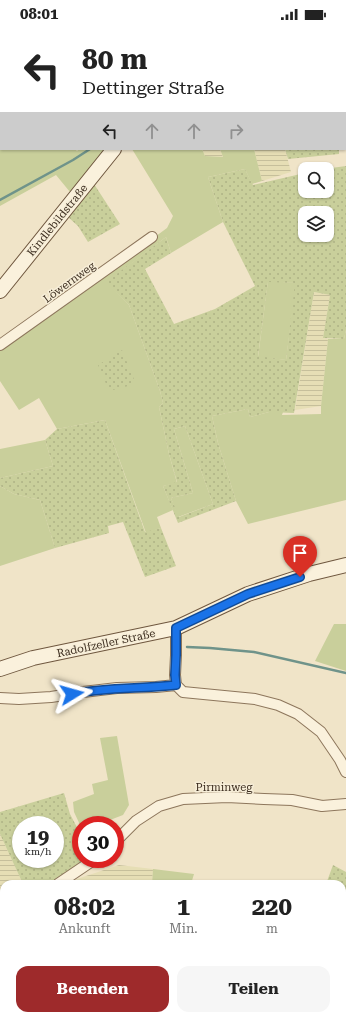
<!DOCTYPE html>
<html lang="de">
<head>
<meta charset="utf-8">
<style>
	:root { --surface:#fff; --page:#f6f6f6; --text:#222; --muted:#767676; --accent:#9e2a2b }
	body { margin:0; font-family:"Roboto Serif",serif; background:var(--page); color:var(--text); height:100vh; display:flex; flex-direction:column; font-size:15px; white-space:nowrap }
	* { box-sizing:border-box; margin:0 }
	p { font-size:13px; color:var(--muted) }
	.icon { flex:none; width:22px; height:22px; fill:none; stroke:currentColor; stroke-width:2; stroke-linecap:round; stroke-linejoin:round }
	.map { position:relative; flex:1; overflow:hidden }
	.side { position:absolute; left:0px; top:852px; width:346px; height:140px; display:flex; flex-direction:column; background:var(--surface); border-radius:12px 12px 0 0; box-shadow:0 1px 3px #0004 }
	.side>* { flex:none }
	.guide { position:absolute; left:0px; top:0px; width:346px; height:122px; box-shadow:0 1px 3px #0004; background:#fff; color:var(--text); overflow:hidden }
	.tools { position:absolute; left:298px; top:134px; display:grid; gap:8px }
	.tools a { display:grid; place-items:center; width:36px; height:36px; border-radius:8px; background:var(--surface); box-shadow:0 1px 3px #0004; font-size:20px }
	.speed { position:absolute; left:12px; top:788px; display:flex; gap:8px; font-size:20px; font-weight:700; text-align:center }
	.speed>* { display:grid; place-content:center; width:52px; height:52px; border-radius:50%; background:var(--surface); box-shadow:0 1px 3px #0004; line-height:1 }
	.speed small { font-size:10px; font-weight:400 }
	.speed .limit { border:6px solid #d22; background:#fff; color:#111 }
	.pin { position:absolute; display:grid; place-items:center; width:34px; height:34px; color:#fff; margin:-41px -17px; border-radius:50% 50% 50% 0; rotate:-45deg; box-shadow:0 0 4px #0007 }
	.pin .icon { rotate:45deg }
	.me { position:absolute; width:44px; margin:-22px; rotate:82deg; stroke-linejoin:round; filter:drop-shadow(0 0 3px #0008) }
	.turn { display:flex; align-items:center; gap:14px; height:84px; padding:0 16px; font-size:18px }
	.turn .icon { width:52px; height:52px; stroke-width:2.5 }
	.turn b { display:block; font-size:28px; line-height:34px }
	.lanes { display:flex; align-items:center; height:38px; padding:0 16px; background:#0003; justify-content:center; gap:20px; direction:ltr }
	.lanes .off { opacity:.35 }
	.eta { display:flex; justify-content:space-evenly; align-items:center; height:68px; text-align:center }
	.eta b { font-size:24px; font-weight:700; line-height:28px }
	.cta { display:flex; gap:8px; margin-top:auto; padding:8px 16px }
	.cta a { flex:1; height:46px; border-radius:12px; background:var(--accent); color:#fff; font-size:16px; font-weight:700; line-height:46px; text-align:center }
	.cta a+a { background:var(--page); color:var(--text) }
	.status { display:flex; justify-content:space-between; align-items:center; height:28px; padding:0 20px; background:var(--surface); direction:ltr }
	.status svg { height:11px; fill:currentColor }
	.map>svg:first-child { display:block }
	.farmland { fill:url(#farmland-rules) }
	.grass { fill:#c9cf9b }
	.garden { fill:url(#garden-dots); fill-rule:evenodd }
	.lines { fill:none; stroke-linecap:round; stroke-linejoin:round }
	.stream { stroke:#6f938a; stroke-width:2.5 }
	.minor-casing { stroke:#8d765c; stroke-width:12 }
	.secondary-casing { stroke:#6f573f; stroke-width:16 }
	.minor { stroke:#faf1dc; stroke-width:10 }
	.secondary { stroke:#faf1dc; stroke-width:14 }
	.route-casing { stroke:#114b97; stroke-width:10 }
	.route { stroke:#1a73e8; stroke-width:7 }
	.labels { text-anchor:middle; stroke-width:3; stroke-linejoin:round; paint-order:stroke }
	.street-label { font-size:11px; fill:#3d2e20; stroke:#f7eed8 }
</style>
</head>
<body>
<div class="status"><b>08:01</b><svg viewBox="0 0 49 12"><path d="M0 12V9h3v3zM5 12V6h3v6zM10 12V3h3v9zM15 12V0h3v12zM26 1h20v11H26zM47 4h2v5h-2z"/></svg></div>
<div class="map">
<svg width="346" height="992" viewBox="0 0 346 992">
	<defs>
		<pattern id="farmland-rules" width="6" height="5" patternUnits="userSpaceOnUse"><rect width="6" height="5" fill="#e6deb5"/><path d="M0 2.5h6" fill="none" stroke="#c6bf9b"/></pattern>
		<pattern id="garden-dots" width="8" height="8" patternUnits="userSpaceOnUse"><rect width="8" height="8" fill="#c9cf9b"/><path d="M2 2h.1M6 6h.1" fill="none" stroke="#aeb285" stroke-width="1.8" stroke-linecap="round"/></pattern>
	</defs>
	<rect width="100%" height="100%" fill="#f0e4c8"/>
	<path class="farmland" d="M 202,121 L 220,121 L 223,129 L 205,128 Z
		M 254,121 L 285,121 L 291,144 L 262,153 Z
		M 314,264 L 330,267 L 323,310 L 328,311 L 321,378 L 295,382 Z
		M 0,806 L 23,856 L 4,856 L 4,879 L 0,881 Z
		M 119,837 L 153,841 L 152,856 L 69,856 L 77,851 Z
		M 4,887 L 4,988 L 21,988 L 21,992 L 0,992 L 0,889 Z
		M 342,935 L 346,936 L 346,957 L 342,968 Z
		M 33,988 L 136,988 L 136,992 L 119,992 L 118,989 L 114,992 L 33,992 Z
		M 166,988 L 279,988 L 278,992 L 165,992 Z
		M 289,988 L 334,988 L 333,992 L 288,992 Z"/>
	<path class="grass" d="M 212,0 L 333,0 L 334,1 L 211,1 Z
		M 0,62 L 1,63 L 1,121 L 75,121 L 77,123 L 79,121 L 105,121 L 70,164 L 56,147 L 0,178 Z
		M 132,121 L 202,121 L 205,128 L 223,129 L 220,121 L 254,121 L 262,153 L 252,156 L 245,141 L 208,149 L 223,194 L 171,225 L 166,209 L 107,254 L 129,277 L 160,363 L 163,375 L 159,379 L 169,426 L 177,455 L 163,458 L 173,482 L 157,489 L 161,500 L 146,505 L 105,392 L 57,401 L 39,370 L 19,382 L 0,353 L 0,321 L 102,248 L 167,200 L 173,188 Z
		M 268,253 L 296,255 L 286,332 L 258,329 Z
		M 346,302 L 346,472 L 248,496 L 236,473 L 218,415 L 212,388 L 248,381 L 250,389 L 269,384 L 283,384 L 282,387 L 321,386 L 321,378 L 328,311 L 344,311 Z
		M 185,398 L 213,476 L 178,489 L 171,470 L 193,465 L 174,401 Z
		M 45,412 L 53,438 L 0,450 L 0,421 Z
		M 0,458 L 14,466 L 40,472 L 55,520 L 0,538 Z
		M 334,596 L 346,596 L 346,643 L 315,633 Z
		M 117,708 L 129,777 L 123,787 L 97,797 L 81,797 L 81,799 L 74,784 L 73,774 L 94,766 L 92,756 L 108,752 L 100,710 Z
		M 153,841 L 194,846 L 191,856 L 152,856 Z
		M 346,957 L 346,992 L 333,992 L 334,988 L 342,988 L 342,968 Z
		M 136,988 L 166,988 L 165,992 L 136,992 Z"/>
	<path class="garden" d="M 285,121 L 339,121 L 339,126 L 288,131 Z
		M 346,138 L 346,302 L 344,311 L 323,310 L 330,267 L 314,264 L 294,385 L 269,384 L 250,389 L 248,381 L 212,388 L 218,415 L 236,473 L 178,495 L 163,458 L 177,454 L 169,426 L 159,379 L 163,375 L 160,363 L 129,277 L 106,254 L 166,209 L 171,225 L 145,241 L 174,296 L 215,281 L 255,258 L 223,194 L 208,149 L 245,141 L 253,157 L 305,145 L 305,163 L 327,163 L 327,141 L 324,141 ZM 305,185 L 327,185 L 327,207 L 305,207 ZM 268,254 L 295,255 L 286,332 L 258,328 ZM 185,398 L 213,476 L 179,489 L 171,470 L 193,465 L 174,401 Z
		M 94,156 L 120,196 L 88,214 L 78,198 L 68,189 Z
		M 122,322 L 136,356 L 109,363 L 98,337 Z
		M 105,392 L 145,504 L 161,500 L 176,538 L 145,549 L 123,494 L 108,498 L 109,505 L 55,520 L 40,472 L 14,466 L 0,458 L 0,450 L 53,438 L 45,412 L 57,401 Z
		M 64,765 L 70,786 L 81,807 L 81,831 L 93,831 L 58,856 L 23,856 L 0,806 L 0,784 ZM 21,797 L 55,797 L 55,831 L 21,831 Z
		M 333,837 L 346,844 L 346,936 L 342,935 L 342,856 L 326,856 Z"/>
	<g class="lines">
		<path class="stream" d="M 316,0 L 318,1
			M 279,1 L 282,0
			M 345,15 L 346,16
			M 0,172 L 73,132 L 90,121
			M 187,619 L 210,620 L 254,624 L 346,645"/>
		<g class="minor-casing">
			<path id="minor" d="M 0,317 L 152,209
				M 176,600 L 176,627 L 175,647 L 176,657 L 183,664 L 255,671 L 278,677 L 298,686 L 321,704 L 340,732 L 346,744
				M 0,670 L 19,671 L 51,669 L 83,664 L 117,660 L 156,659 L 176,657
				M 115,814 L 136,793 L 159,778 L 183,771 L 227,769 L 264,771 L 292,772 L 322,778 L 346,776
				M 58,856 L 95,831
				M 0,885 L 4,883"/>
		</g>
		<g class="secondary-casing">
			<path id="secondary" d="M 204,1 L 205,0
				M 0,263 L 114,121
				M 0,641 L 33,630 L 176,600 L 248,566 L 309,546 L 346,537"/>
		</g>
		<use href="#minor" class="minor"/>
		<use href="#secondary" class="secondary"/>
	</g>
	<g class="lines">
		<g class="route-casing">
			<path id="route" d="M 72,666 C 107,659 141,661 176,657 L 175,647 L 176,627 L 176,600 L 248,566 L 300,549"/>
		</g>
		<use href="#route" class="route"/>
	</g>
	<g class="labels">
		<g class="street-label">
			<text transform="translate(57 192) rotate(-51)" y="4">Kindlebildstraße</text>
			<text transform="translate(69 254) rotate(-36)" y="4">Löwernweg</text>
			<text transform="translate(106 615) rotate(-12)" y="4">Radolfzeller Straße</text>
			<text x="224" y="763">Pirminweg</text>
		</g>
	</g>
</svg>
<div class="tools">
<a><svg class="icon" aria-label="search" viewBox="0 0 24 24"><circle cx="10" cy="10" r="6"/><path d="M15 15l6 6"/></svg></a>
<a><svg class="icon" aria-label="layers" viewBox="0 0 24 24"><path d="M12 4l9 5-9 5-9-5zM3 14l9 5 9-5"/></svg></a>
</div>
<div class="speed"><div>19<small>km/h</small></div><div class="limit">30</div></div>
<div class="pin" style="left:300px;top:549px;background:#d93025"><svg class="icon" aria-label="arrive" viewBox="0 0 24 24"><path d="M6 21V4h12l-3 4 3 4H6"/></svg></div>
<svg class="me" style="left:72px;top:666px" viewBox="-20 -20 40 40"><path d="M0-17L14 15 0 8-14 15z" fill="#1a73e8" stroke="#fff" stroke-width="4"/></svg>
<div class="guide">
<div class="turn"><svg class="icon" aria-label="left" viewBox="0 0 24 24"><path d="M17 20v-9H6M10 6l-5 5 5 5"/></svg><div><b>80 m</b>Dettinger Straße</div></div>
<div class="lanes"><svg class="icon" aria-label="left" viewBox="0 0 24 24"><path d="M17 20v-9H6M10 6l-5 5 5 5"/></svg><svg class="icon off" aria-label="ahead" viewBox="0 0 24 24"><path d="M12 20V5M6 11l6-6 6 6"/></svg><svg class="icon off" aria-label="ahead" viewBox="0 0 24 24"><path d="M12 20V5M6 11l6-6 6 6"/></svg><svg class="icon off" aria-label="right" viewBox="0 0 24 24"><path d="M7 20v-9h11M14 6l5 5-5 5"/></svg></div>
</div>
<section class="side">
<div class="eta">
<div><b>08:02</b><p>Ankunft</p></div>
<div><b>1</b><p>Min.</p></div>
<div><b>220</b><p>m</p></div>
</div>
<div class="cta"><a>Beenden</a><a>Teilen</a></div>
</section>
</div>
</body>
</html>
